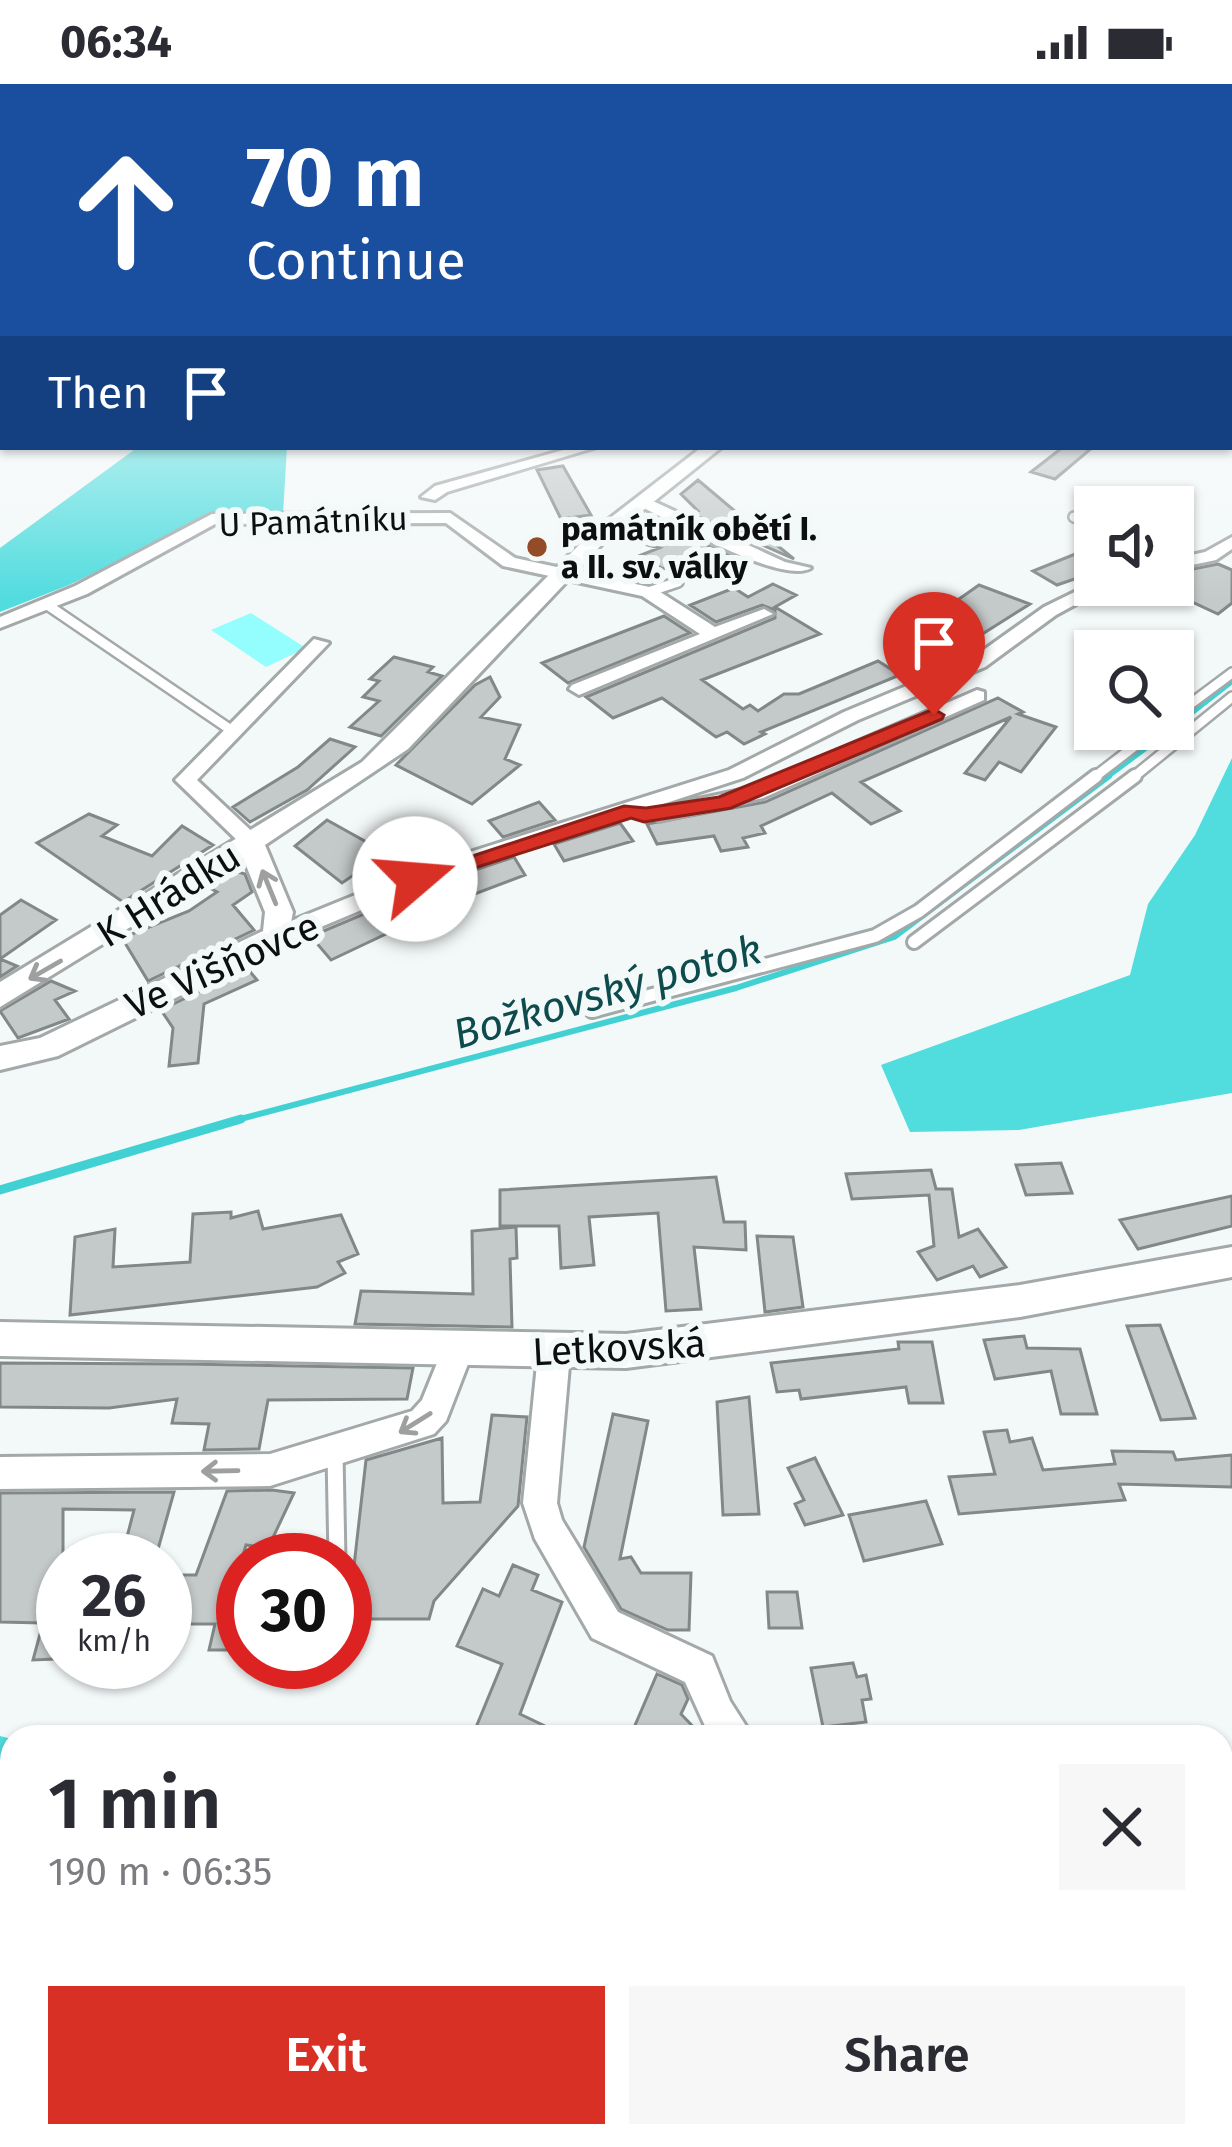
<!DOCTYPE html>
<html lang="en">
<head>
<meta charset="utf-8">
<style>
	:root { --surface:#fff; --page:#f7f7f7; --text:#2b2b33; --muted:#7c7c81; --accent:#d93025 }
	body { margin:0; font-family:"Fira Sans",sans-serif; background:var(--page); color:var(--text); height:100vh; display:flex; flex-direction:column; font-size:45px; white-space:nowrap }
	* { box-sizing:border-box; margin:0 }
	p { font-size:39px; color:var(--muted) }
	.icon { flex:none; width:66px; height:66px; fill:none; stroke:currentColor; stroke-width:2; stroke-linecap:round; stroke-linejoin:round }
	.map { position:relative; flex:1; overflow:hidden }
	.side { position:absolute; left:0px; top:1641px; width:1233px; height:423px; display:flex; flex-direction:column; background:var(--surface); border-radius:36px 36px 0 0; box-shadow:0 3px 9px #0004 }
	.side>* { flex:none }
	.top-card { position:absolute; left:0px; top:0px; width:1233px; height:366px; box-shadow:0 3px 9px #0004; background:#1a4fa0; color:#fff; overflow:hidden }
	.buttons { position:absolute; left:1074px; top:402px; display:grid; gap:24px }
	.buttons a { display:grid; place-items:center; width:120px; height:120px; border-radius:0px; background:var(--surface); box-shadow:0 3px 9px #0004; font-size:60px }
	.speed { position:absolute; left:36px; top:1449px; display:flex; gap:24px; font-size:60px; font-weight:700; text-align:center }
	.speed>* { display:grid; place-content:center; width:156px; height:156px; border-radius:50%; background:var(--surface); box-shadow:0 3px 9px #0004; line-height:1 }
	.speed small { font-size:30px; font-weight:400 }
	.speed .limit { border:18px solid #d22; background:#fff; color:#111 }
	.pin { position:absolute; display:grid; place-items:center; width:102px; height:102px; color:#fff; margin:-123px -51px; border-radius:50% 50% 50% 0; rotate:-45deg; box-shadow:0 0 12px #0007 }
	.pin .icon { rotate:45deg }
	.me { position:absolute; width:132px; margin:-66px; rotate:72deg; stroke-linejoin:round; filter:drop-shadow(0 0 9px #0008) }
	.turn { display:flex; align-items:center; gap:42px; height:252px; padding:0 48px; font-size:54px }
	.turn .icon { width:156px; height:156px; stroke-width:2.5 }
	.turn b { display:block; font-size:84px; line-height:102px }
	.then { display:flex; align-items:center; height:114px; padding:0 48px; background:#0003; gap:24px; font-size:45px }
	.round { display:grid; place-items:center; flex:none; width:126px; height:126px; border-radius:0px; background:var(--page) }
	.overview { display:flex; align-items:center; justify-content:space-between; height:204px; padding:0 48px }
	h1 { font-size:72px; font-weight:600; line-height:90px }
	.primary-button { display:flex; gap:24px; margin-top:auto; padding:24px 48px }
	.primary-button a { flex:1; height:138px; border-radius:0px; background:var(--accent); color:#fff; font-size:48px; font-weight:600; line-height:138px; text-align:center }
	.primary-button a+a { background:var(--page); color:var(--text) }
	.status { display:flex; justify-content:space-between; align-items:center; height:84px; padding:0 60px; background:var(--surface); direction:ltr }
	.status svg { height:33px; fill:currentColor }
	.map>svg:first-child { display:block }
	.green { fill:#94feff }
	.forest { fill:#51dcde }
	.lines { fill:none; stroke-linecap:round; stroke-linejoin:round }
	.stream-far3 { stroke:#42d1d3; stroke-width:4.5 }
	.stream-far2 { stroke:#42d1d3; stroke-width:6 }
	.stream-far1 { stroke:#42d1d3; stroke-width:9 }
	.stream { stroke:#42d1d3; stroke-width:10 }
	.building { fill:#c4c9c9; stroke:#828787; stroke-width:3 }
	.service-far2-casing { stroke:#a3a8a8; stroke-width:14 }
	.service-far1-casing { stroke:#a3a8a8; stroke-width:18 }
	.service-casing { stroke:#a3a8a8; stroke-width:21 }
	.minor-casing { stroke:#a3a8a8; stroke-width:6 }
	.tertiary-casing { stroke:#a3a8a8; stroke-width:6 }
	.service-far2 { stroke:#fff; stroke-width:9 }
	.service-far1 { stroke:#fff; stroke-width:12 }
	.service { stroke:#fff; stroke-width:15 }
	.minor { fill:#fff; fill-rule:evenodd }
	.tertiary { fill:#fff; fill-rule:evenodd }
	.oneway { stroke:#9e9f9f }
	.route { fill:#d93025; stroke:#8d1f18; stroke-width:3 }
	.poi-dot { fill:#934c27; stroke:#f3f8f8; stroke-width:4.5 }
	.labels { text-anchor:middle; stroke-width:12; stroke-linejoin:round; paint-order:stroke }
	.far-street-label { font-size:33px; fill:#0d0f0f; stroke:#f3f8f8 }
	.far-poi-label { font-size:33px; font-weight:bold; fill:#0d0f0f; stroke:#f3f8f8; text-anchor:start }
	.street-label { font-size:39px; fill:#0d0f0f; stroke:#f3f8f8 }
	.water-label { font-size:42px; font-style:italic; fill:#0d4b4c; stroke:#f3f8f8 }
</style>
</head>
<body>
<div class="status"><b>06:34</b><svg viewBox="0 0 49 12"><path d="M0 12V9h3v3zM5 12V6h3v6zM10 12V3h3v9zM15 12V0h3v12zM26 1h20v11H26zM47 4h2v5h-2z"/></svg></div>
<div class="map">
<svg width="1232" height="2063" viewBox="0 0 1232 2063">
	<rect width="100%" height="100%" fill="#f3f8f8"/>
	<path class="green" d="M 251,529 L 306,564 L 266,583 L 211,546 Z
		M 0,1726 L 12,1728 L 12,2052 L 672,2052 L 683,2063 L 0,2063 Z"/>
	<path class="forest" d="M 138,363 L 287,363 L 283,430 L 210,433 L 69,501 L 0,528 L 0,464 Z
		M 1232,674 L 1232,1009 L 1019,1046 L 910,1048 L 881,981 L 1130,891 L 1148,820 L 1195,751 Z
		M 0,1652 L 12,1655 L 12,2052 L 88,2052 L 87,2063 L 0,2063 Z
		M 1221,1943 L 1232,1944 L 1232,2063 L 557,2063 L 546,2052 L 1221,2052 Z"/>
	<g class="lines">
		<path class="stream-far3" d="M 1173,644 L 1232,598
			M 1105,695 L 1172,645"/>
		<path class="stream-far2" d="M 229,1038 L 736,904 L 894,853 L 1109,692"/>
		<path class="stream-far1" d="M 0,1106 L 241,1035"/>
		<path class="stream" d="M 0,1726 L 12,1728
			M 672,2052 L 683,2063
			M 474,2063 L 495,2052"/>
	</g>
	<path class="building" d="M 1063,363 L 1093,363 L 1055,395 L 1031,388 Z
		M 563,382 L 591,431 L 561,435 L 537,386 Z
		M 698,396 L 755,444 L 764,440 L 789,451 L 773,458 L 794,475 L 692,430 L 698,427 L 681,410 Z
		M 667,441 L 696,456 L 735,474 L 723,484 L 691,474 L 663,485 L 641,471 L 659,464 L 633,457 Z
		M 1095,462 L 1095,488 L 1057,501 L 1033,487 Z
		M 1218,480 L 1232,486 L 1232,519 L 1218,530 L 1173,509 L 1173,489 Z
		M 773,500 L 796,511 L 775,523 L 820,550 L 702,596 L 743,625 L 750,621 L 758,627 L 784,610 L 799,610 L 878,577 L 900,591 L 761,648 L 765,650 L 744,660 L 727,648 L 716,653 L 662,614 L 613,634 L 586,613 L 775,534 L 775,526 L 762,521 L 716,538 L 690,521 L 734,504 L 748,513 Z
		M 979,501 L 1030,520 L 927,585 L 907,573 L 945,554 L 925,539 Z
		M 664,532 L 690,549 L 568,599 L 542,579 Z
		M 394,573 L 433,583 L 428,588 L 442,592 L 381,652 L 350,643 L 379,617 L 363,613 L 379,597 L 370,595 Z
		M 490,593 L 500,613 L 481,633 L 520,641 L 505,675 L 520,681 L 472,720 L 396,681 L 475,601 Z
		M 998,614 L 1023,628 L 1018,630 L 1056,643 L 1021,688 L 999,678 L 985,696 L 965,689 L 1011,633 L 861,698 L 900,727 L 871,740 L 832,709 L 761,742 L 765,749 L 743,754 L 748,763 L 721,767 L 714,752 L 657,760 L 647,740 L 765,718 Z
		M 330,655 L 355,663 L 307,706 L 250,738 L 233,723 L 298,683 Z
		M 539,718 L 555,736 L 503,753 L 489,737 Z
		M 89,730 L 117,741 L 102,752 L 152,772 L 182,742 L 213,761 L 123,818 L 37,759 Z
		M 327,736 L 386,769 L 342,799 L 295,762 Z
		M 620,739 L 633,757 L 564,777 L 554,760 Z
		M 514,773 L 525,791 L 456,817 L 439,798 Z
		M 232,786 L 245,790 L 252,808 L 233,821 L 254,846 L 148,897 L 122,854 L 189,827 L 217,808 L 206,802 Z
		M 21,816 L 56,836 L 0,875 L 17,882 L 0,893 L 0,831 Z
		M 390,819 L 409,839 L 331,876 L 314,856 L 314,851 Z
		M 247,884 L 257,896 L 204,920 L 198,979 L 169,982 L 173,944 L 161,926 Z
		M 51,897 L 75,907 L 55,916 L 69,935 L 18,954 L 0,927 Z
		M 1061,1079 L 1072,1109 L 1026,1111 L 1016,1081 Z
		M 931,1086 L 936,1105 L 952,1105 L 959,1153 L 978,1145 L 1006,1183 L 980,1193 L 973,1182 L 937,1196 L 918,1168 L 934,1162 L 929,1111 L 852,1115 L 846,1090 Z
		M 716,1093 L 724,1138 L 745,1138 L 746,1166 L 694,1163 L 701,1225 L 666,1227 L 658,1129 L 589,1133 L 594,1181 L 561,1184 L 559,1142 L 500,1142 L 500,1106 Z
		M 1232,1112 L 1232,1142 L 1138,1165 L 1120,1136 Z
		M 258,1127 L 263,1145 L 341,1131 L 358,1170 L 338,1178 L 345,1189 L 317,1203 L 70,1231 L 75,1153 L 115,1145 L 113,1183 L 190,1178 L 193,1130 L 231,1128 L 231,1134 Z
		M 516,1143 L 517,1174 L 510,1175 L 512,1243 L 355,1240 L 361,1207 L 473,1210 L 472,1147 Z
		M 757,1152 L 793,1153 L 803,1223 L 765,1228 Z
		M 1160,1241 L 1195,1334 L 1161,1336 L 1127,1242 Z
		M 1024,1252 L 1027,1264 L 1080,1265 L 1097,1330 L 1061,1330 L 1051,1287 L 995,1295 L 984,1256 Z
		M 898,1258 L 932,1258 L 943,1319 L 909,1319 L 906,1303 L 801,1315 L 799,1306 L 777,1308 L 771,1279 L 899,1265 Z
		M 0,1279 L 186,1280 L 413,1284 L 407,1315 L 268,1316 L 259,1365 L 204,1366 L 209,1340 L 172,1339 L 177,1315 L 109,1324 L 0,1323 Z
		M 749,1313 L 759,1430 L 723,1431 L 717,1318 Z
		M 613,1330 L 648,1337 L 620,1475 L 631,1473 L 641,1489 L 691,1489 L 689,1546 L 668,1546 L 621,1525 L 584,1463 Z
		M 492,1331 L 527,1333 L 518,1422 L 434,1517 L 429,1535 L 348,1535 L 366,1376 L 442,1354 L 443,1419 L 480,1418 Z
		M 1007,1346 L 1010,1358 L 1032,1354 L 1043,1386 L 1115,1380 L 1112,1367 L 1173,1368 L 1176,1376 L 1232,1371 L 1232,1403 L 1119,1400 L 1125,1416 L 959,1430 L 949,1393 L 995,1390 L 984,1348 Z
		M 815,1374 L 843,1431 L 805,1441 L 795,1420 L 804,1416 L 788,1384 Z
		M 272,1406 L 294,1409 L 268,1464 L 246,1461 L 234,1502 L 243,1502 L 243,1559 L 238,1566 L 209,1566 L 215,1540 L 165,1540 L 165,1491 L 196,1491 L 227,1407 Z
		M 174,1408 L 155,1476 L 121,1476 L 134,1426 L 63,1425 L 63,1560 L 55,1575 L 33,1576 L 43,1539 L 0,1538 L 0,1409 Z
		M 926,1417 L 942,1460 L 864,1477 L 849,1431 Z
		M 513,1481 L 538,1491 L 532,1506 L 562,1518 L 520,1630 L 568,1653 L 472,1653 L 502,1580 L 457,1562 L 483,1505 L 499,1512 Z
		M 767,1508 L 797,1508 L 802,1544 L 769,1544 Z
		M 853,1579 L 857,1593 L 866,1591 L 871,1615 L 862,1616 L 866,1638 L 823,1643 L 811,1584 Z
		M 657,1590 L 682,1601 L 688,1615 L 681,1630 L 703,1653 L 630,1653 Z"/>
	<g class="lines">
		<g class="service-far2-casing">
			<path id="service-far2" d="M 1074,433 L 1095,441
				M 648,508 L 678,498
				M 46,520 L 231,646
				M 1173,633 L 1232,589
				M 1092,695 L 1157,645
				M 1131,695 L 1232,613"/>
		</g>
		<g class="service-far1-casing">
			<path id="service-far1" d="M 914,858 L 1135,692
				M 592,927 L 875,852 L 919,827 L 1096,692"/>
		</g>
		<g class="service-casing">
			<path id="service" d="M 335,1370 L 337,1476"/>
		</g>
		<g class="minor-casing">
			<path id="minor" d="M 1230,308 L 1232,308 L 1230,317 Z
				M 574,363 L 597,363 L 447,408 L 435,416 L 421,413 L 435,402 Z
				M 642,412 L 785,478 L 811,484 C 782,502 669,436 636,420 L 634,417 Z
				M 450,429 L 515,474 L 654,504 L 715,543 L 764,525 L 773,530 L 579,611 L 569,605 L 572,601 L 700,550 L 642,512 L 503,482 L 446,439 L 215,440 L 87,510 L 0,544 L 0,533 L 75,502 L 212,430 Z
				M 1232,453 L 1232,465 L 1216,476 L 1173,485 L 1173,475 L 1205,468 Z
				M 1095,498 L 1111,501 L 1056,531 L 985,583 L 858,636 L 743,694 L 445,791 L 285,858 L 269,858 L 265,852 L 269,846 L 429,781 L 729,686 L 844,628 L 971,575 L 1044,523 Z
				M 314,555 L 329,559 L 197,696 L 260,755 L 257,760 L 241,760 L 175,696 Z
				M 977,606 L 984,608 L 984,616 L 763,714 L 659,737 L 648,730 L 651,725 L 750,704 Z
				M 457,1253 L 468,1257 L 473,1267 L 446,1337 L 434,1350 L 270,1402 L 0,1405 L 0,1373 L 270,1370 L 412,1327 L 422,1316 L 446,1257 Z
				M 554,1256 L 565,1260 L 570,1270 L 557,1419 L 562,1436 L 618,1528 L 712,1572 L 730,1617 L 753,1653 L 710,1653 L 685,1598 L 592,1554 L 535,1455 L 523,1419 L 538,1270 L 543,1260 Z"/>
		</g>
		<g class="tertiary-casing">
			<path id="tertiary" d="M 702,363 L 722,363 L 606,456 L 408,665 L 265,761 L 293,828 L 287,859 L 58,972 L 0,986 L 0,962 L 40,954 L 263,847 L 265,828 L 243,774 L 0,923 L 0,898 L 362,678 L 592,448 Z
				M 1232,1163 L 1232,1193 L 1020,1233 L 626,1284 L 0,1272 L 0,1238 L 626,1250 L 1020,1201 Z"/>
		</g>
		<use href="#service-far2" class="service-far2"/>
		<use href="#service-far1" class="service-far1"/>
		<use href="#service" class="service"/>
		<use href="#minor" class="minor"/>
		<use href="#tertiary" class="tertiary"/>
	</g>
	<defs><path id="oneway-shaft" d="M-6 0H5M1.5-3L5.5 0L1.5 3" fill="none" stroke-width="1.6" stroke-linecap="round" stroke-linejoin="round" transform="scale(3)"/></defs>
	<g class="oneway">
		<use href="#oneway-shaft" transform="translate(269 803) rotate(-112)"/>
		<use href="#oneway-shaft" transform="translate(45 886) rotate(150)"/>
		<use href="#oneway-shaft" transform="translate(415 1339) rotate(148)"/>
		<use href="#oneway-shaft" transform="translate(220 1387) rotate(179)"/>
	</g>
	<linearGradient id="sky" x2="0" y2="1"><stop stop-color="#65c0e0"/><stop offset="0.44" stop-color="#fafcfc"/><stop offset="1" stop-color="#fafcfc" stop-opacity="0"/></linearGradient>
	<rect width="1232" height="516" fill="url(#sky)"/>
	<path class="route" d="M 934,625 L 944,631 L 942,635 L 731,724 L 644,738 L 631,734 L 415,803 L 403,795 L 624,722 L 646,724 L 719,713 Z"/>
	<circle class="poi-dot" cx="537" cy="463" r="12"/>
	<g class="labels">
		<g class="far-street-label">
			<text transform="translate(313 437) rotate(-2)" y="12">U Památníku</text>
		</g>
		<g class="far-poi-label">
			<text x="561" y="456">památník obětí I.<tspan x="561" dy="38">a II. sv. války</tspan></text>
		</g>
		<g class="street-label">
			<text transform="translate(168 810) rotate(-32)" y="14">K Hrádku</text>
			<text transform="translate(222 881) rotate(-24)" y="14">Ve Višňovce</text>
			<text transform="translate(619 1263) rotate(-3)" y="14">Letkovská</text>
		</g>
		<g class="water-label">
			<text transform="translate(607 907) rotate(-16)" y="15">Božkovský potok</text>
		</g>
	</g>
</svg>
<div class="buttons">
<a><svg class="icon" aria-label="sound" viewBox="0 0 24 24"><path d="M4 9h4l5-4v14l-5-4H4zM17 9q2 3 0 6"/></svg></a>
<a><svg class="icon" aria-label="search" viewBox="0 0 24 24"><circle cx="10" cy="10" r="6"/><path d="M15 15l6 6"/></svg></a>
</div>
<div class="speed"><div>26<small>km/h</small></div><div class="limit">30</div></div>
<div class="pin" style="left:934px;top:631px;background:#d93025"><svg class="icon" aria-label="arrive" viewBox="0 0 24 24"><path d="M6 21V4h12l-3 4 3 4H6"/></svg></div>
<svg class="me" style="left:415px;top:795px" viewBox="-20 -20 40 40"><circle r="19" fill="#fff"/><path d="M0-13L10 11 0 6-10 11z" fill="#d93025"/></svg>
<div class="top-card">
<div class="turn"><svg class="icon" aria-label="ahead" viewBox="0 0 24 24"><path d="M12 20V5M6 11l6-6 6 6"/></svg><div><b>70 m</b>Continue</div></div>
<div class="then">Then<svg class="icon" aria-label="arrive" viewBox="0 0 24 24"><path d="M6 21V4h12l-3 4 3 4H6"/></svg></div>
</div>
<section class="side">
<div class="overview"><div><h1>1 min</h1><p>190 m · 06:35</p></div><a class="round"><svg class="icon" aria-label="close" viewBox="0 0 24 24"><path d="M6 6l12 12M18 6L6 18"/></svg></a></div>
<div class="primary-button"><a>Exit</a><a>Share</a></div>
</section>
</div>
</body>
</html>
